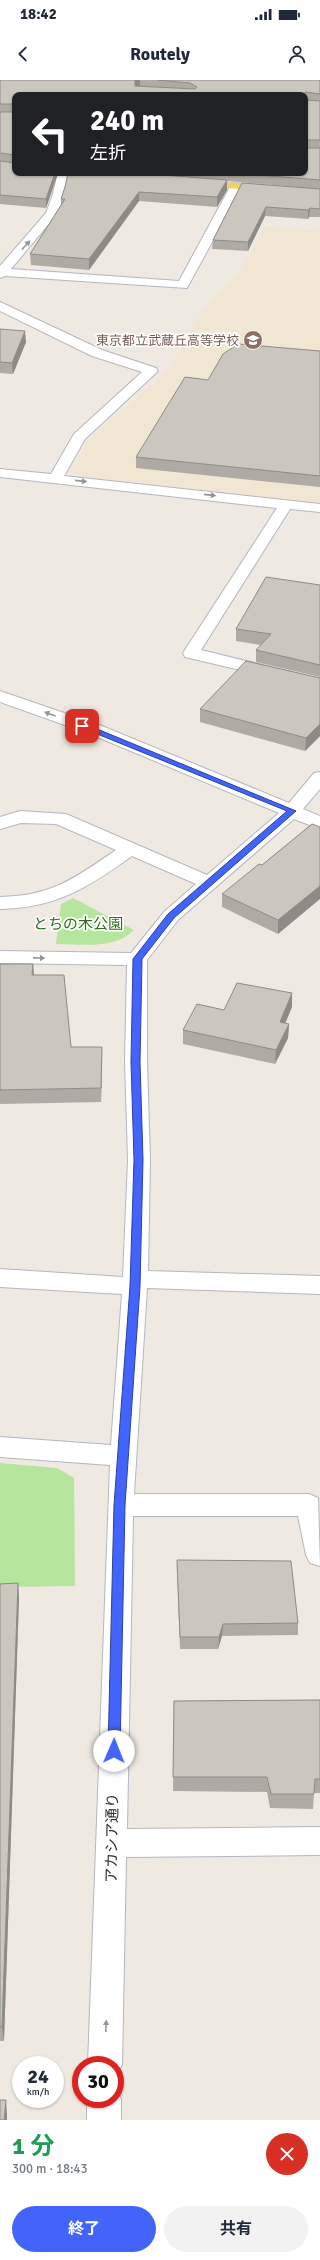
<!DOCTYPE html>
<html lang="ja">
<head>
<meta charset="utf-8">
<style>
	:root { --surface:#fff; --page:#f2f2f3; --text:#1f2937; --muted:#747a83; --accent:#4264fb }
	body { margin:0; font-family:Signika,"Noto Sans JP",sans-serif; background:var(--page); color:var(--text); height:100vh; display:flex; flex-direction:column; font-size:15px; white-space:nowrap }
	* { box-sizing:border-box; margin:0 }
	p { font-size:13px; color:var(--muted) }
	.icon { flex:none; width:22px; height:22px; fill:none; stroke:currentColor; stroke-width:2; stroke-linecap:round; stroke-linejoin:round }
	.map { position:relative; height:2040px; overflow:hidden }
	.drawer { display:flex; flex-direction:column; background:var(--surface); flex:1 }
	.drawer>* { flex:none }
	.top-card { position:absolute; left:12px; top:12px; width:296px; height:84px; border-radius:8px; box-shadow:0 1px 3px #0004; background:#202124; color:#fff; overflow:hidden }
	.speed { position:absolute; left:12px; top:1976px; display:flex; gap:8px; font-size:20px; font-weight:700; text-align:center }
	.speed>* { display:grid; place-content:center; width:52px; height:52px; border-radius:50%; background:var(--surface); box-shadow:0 1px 3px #0004; line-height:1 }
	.speed small { font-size:10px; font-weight:400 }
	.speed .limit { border:6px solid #d22; background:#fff; color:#111 }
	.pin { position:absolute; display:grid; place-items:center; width:34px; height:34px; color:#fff; margin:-17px; border-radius:8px; box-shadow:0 2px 6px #0006 }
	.me { position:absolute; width:44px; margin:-22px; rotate:1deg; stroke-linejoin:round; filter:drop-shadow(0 0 3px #0008) }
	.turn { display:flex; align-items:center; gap:14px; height:84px; padding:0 12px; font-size:18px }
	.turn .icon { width:52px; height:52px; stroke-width:2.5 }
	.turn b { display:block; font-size:28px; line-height:34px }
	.round { display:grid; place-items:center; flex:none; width:42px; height:42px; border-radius:21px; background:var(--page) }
	.headline { display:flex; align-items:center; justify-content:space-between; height:68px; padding:0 12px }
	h1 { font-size:24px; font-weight:700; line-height:30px; color:#1e9e55 }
	.button { display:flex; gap:8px; margin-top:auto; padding:8px 12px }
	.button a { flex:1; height:46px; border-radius:24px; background:var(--accent); color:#fff; font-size:16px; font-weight:700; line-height:46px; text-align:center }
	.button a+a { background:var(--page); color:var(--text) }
	.status { display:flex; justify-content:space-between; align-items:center; height:28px; padding:0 20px; background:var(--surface); direction:ltr }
	.status svg { height:11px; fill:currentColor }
	header { display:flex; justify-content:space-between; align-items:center; height:52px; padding:0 12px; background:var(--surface); font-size:18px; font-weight:700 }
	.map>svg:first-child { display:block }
	.education { fill:#f0e6d1 }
	.green { fill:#b6e59e }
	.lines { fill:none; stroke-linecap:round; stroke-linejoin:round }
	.minor-casing { stroke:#b4b7c1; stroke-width:2 }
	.major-casing { stroke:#c9c9c9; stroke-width:2 }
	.minor { fill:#fff; fill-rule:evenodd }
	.major { fill:#f2d163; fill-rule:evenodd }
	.wall { fill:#afaba4 }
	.shaded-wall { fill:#8e8b86 }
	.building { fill:#cbc7bf; stroke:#8e8b86 }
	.oneway { fill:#969696 }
	.route { fill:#4264fb; stroke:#2b41a3 }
	.labels { text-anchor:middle; stroke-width:3.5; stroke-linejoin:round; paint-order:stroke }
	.far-education-label { font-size:13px; fill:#785e54; stroke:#fff; text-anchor:end }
	.park-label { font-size:15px; fill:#2c6e1b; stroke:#fff }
	.street-label { font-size:15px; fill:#2e2e2e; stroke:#fff }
</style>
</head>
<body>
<div class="status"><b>18:42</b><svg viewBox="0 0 49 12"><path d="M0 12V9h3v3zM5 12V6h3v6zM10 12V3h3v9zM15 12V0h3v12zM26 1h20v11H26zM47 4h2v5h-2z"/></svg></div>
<header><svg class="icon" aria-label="back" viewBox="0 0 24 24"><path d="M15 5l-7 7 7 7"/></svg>Routely<svg class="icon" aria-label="person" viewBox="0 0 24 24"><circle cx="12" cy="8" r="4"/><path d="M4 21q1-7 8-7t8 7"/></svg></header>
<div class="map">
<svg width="320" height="2040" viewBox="0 0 320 2040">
	<rect width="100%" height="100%" fill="#efe9e1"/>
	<path class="education" d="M 265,146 L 320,151 L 320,423 L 77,396 L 71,391 L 90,358 L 169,290 L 203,230 L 240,193 Z"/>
	<path class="green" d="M 73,818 L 134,850 C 114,870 83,864 56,864 L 61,824 Z
		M 0,1383 L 57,1388 L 74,1398 L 75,1506 L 0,1507 Z"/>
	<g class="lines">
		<g class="minor-casing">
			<path id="minor" d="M 58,93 L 68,93 L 64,117 L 57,134 L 11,189 L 179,201 L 230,107 L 236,104 L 242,107 L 187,208 L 5,196 L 0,198 L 0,186 L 46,133 L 52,117 Z
				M 0,222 L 102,270 L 156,288 L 158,291 L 85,359 L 64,396 L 320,424 L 320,432 L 290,429 L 201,570 L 320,599 L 320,609 L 185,577 L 183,573 L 277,428 L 0,397 L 0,389 L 51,394 L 74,354 L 142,292 L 92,276 L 0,231 Z
				M 0,611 L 102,646 L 289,723 L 314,693 L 320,692 L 320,709 L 303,729 L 320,736 L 320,749 L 294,739 L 178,840 L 147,880 L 147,982 L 150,1080 L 148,1191 L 320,1196 L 320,1214 L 147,1208 L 134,1414 L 309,1414 L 318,1418 L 320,1486 L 310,1483 L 306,1475 L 298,1436 L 133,1436 L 127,1749 L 320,1747 L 320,1775 L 126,1777 L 122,1985 L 115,1997 L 115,1985 L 88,1985 L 110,1385 L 0,1377 L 0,1357 L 111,1365 L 122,1214 L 0,1207 L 0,1189 L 123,1197 L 128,1080 L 125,982 L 127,885 L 0,883 L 0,871 L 131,873 L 164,832 L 196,804 L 132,776 C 87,808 56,828 0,829 L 0,817 C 52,816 75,798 116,770 L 56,744 L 21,743 L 0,749 L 0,737 L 20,731 L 66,734 L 207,795 L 279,733 L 90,654 L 0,622 Z
				M 115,2007 L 121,2019 L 121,2040 L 87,2040 L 87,2019 L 115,2019 Z"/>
		</g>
		<g class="major-casing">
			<path id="major" d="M 198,100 L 320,110 L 320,116 L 194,105 L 192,103 Z"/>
		</g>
		<use href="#minor" class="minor"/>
		<use href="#major" class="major"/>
	</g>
	<path class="wall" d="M 0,0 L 320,0 L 320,137 L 309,137 L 308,139 L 265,136 L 248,171 L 212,169 L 213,160 L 242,103 L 309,108 L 227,101 L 227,110 L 217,127 L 139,121 L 89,190 L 31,185 L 30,174 L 61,125 L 61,119 L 65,107 L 68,93 L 305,93 L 305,15 L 15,15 L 15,32 L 0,32 Z
		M 0,32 L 15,32 L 15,93 L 58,93 L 46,128 L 0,124 Z
		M 0,249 L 26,262 L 13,294 L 0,293 Z
		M 320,271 L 320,407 L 136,388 L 136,377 L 208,300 Z
		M 320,505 L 320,597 L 256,582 L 256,570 L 261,565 L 236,561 L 236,549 Z
		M 320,598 L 320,656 L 305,671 L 200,642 L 200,629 Z
		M 312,744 L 278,854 L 222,827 L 222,814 L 262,785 Z
		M 0,884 L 33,884 L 34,895 L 71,967 L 102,981 L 101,1022 L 0,1024 Z
		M 292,927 L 285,943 L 289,944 L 288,958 L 275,984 L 183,964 L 183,950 L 224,930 Z
		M 177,1480 L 298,1543 L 298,1555 L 222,1556 L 218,1569 L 180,1569 L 177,1492 Z
		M 18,1503 L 19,1518 L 4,1961 L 0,1961 L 0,1504 Z
		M 320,1620 L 320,1713 L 314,1713 L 313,1729 L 270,1728 L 267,1712 L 173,1711 L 174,1621 Z"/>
	<path class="shaded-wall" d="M 135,0 L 140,0 L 140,6 L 135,8 Z
		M 55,93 L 58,93 L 46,128 L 46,119 Z
		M 227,100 L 227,110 L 217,127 L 217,117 Z
		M 139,112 L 139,121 L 89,190 L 89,179 Z
		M 266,127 L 265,136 L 248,171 L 248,162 Z
		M 310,128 L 309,137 L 308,139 L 308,130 Z
		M 25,251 L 26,262 L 13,294 L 12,283 Z
		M 320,644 L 320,656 L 305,671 L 306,658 Z
		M 320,806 L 320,819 L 278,854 L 278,840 Z
		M 33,884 L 34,898 L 32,895 Z
		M 292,913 L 292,927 L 280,956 L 280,942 Z
		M 289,944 L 288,958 L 275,984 L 276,970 Z
		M 102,967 L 102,981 L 101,1022 L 101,1008 Z
		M 18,1503 L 19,1518 L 4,1961 L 2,1947 Z
		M 223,1544 L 222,1556 L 218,1569 L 219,1557 Z
		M 6,2020 L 7,2034 L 7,2040 L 4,2040 Z"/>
	<path class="building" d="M 0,0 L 136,0 L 135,0 L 135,6 L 195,9 L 197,7 L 190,3 L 157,0 L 320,0 L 320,14 L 305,12 L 305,15 L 15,15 L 15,24 L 0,24 Z
		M 305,20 L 320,21 L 320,60 L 305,60 Z
		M 0,32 L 15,32 L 15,75 L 0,73 Z
		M 305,68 L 320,68 L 320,100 L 233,93 L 305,93 Z
		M 15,80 L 15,93 L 55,93 L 46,119 L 0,115 L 0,81 L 15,83 Z
		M 68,93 L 137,93 L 227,100 L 217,117 L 139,112 L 89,179 L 30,174 L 65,119 L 61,119 L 65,107 Z
		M 242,103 L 320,109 L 320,129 L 310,128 L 308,130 L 266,127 L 248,162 L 213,160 Z
		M 0,249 L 25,251 L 12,283 L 0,282 Z
		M 238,264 L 320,271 L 320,396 L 136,377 L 185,297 L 208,300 L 223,274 Z
		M 266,497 L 320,505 L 320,585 L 256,570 L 271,554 L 236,549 Z
		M 246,581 L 320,598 L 320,644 L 306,658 L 200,629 Z
		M 312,744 L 320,747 L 320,806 L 278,840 L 222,814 L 259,784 L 262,785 Z
		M 0,884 L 33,884 L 32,895 L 64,895 L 71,967 L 102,967 L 101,1008 L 0,1010 Z
		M 237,903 L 292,913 L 280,942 L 289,944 L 276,970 L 183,950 L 197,924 L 224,930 Z
		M 177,1480 L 291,1481 L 298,1543 L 223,1544 L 219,1557 L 180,1557 Z
		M 18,1503 L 2,1947 L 0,1947 L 0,1504 Z
		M 320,1620 L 320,1699 L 315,1699 L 314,1714 L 271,1714 L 267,1697 L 173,1697 L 174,1621 Z
		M 0,2020 L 6,2020 L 4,2040 L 0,2040 Z"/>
	<defs><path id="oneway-solid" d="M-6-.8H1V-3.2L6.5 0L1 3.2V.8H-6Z"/></defs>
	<g class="oneway">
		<use href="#oneway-solid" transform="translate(26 165) rotate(-48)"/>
		<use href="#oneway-solid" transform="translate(81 401) rotate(6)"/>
		<use href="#oneway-solid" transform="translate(210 415) rotate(6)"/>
		<use href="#oneway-solid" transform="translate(50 634) rotate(-160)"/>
		<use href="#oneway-solid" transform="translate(39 878) rotate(1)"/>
		<use href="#oneway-solid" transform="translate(106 1946) rotate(-88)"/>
	</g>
	<path class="route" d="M 80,644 L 85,644 L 296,731 L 174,838 L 142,879 L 140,982 L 143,1080 L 140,1206 L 125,1425 L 120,1671 L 118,1675 L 110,1675 L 108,1671 L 114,1425 L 130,1206 L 134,1080 L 131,982 L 133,879 L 168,834 L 287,731 L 80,647 Z"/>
	<defs>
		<g id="school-disc" transform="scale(1)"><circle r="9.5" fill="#8d6e63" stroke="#fff"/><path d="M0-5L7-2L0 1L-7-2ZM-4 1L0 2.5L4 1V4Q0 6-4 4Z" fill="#fff"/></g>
	</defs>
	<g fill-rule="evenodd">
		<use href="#school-disc" x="253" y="260"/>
	</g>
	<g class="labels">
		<g class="far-education-label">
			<text x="239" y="265">東京都立武蔵丘高等学校</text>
		</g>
		<g class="park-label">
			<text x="78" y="849">とちの木公園</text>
		</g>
		<g class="street-label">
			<text transform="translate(112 1758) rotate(-89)" y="5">アカシア通り</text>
		</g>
	</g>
</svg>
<div class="speed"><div>24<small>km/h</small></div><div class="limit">30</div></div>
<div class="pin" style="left:82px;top:646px;background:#d93025"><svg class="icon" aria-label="arrive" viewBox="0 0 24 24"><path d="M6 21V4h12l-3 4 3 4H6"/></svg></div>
<svg class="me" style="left:114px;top:1671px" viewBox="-20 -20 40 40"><circle r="19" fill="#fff"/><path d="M0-13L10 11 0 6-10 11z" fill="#4264fb"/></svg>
<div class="top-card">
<div class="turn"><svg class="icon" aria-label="left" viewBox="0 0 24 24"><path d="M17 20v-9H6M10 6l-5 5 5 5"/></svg><div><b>240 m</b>左折</div></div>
</div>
</div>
<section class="drawer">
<div class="headline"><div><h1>1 分</h1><p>300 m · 18:43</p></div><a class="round" style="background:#d93025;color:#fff"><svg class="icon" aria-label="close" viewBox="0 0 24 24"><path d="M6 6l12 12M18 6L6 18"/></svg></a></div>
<div class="button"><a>終了</a><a>共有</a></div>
</section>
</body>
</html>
